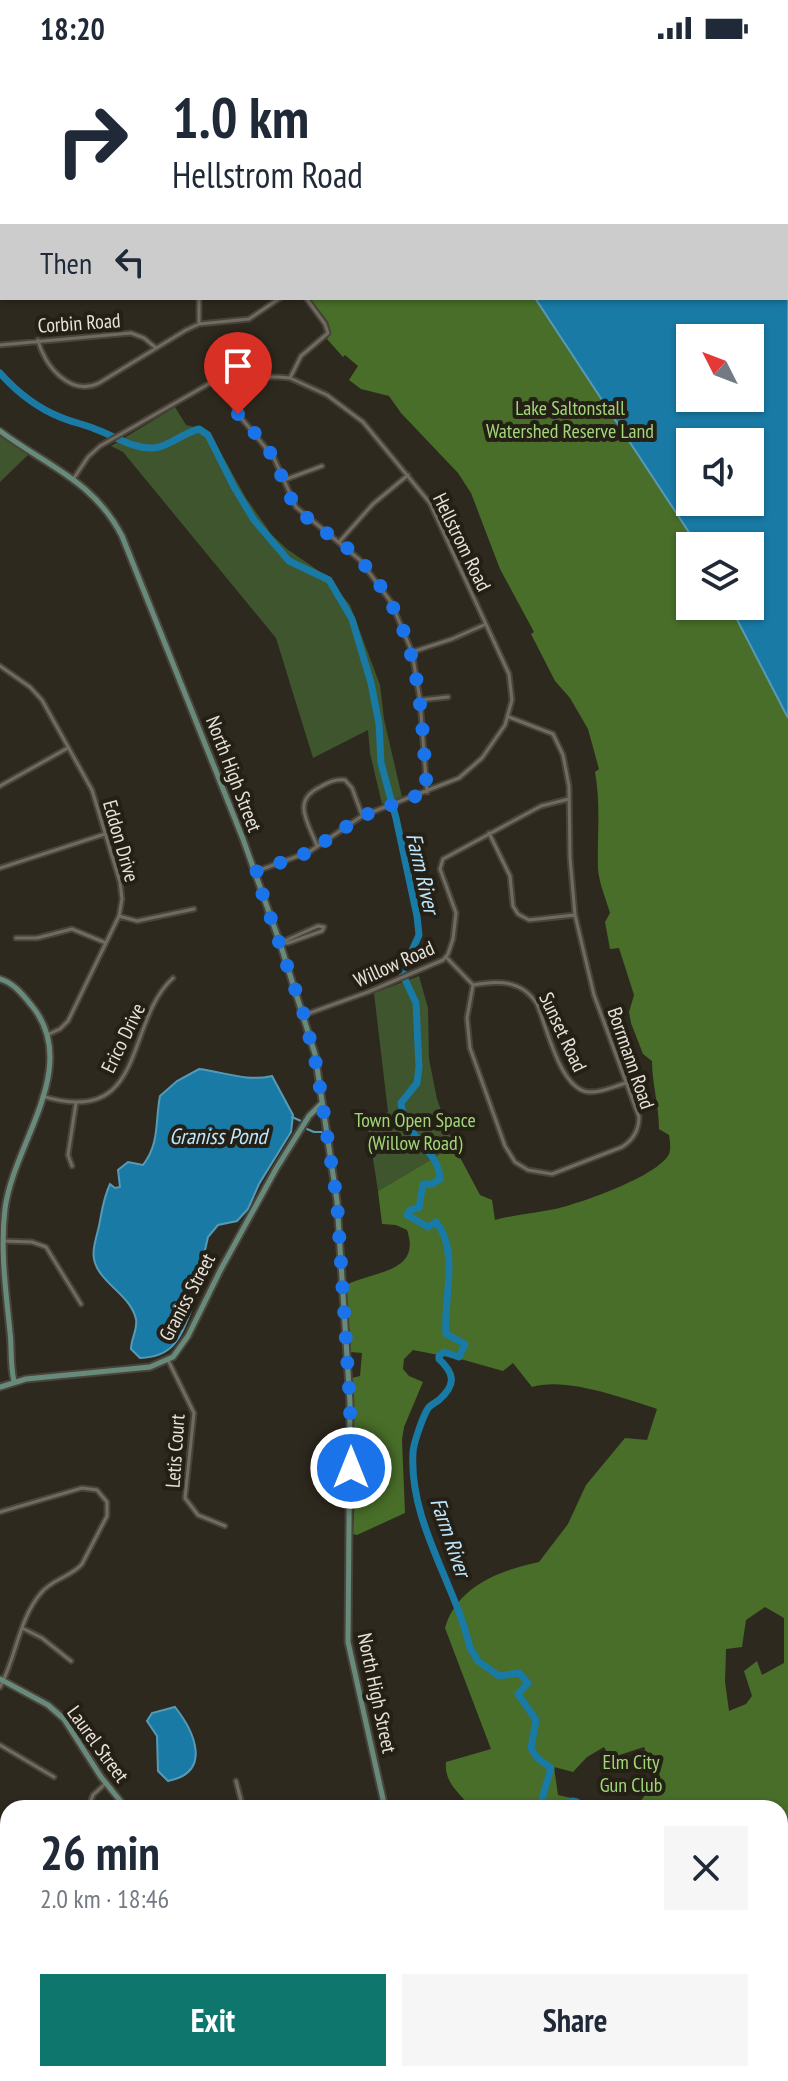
<!DOCTYPE html>
<html lang="en">
<head>
<meta charset="utf-8">
<style>
	:root { --surface:#fff; --page:#f6f6f7; --text:#1f2937; --muted:#747a83; --accent:#0f766e }
	body { margin:0; font-family:"PT Sans Narrow",sans-serif; background:var(--page); color:var(--text); height:100vh; display:flex; flex-direction:column; font-size:30px; white-space:nowrap }
	* { box-sizing:border-box; margin:0 }
	p { font-size:26px; color:var(--muted) }
	.icon { flex:none; width:44px; height:44px; fill:none; stroke:currentColor; stroke-width:2; stroke-linecap:round; stroke-linejoin:round }
	.map { position:relative; flex:1; overflow:hidden }
	.panel { position:absolute; left:0px; top:1744px; width:788px; height:282px; display:flex; flex-direction:column; background:var(--surface); border-radius:24px 24px 0 0; box-shadow:0 2px 6px #0004 }
	.panel>* { flex:none }
	.banner { position:absolute; left:0px; top:0px; width:788px; height:244px; box-shadow:0 2px 6px #0004; background:#fff; color:var(--text); overflow:hidden }
	.needle { width:52px; rotate:312deg }
	.controls { position:absolute; left:676px; top:268px; display:grid; gap:16px }
	.controls a { display:grid; place-items:center; width:88px; height:88px; border-radius:0px; background:var(--surface); box-shadow:0 2px 6px #0004; font-size:40px }
	.pin { position:absolute; display:grid; place-items:center; width:68px; height:68px; color:#fff; margin:-82px -34px; border-radius:50% 50% 50% 0; rotate:-45deg; box-shadow:0 0 8px #0007 }
	.pin .icon { rotate:45deg }
	.me { position:absolute; width:88px; margin:-44px; rotate:0deg; stroke-linejoin:round; filter:drop-shadow(0 0 6px #0008) }
	.turn { display:flex; align-items:center; gap:28px; height:168px; padding:0 40px; font-size:36px }
	.turn .icon { width:104px; height:104px; stroke-width:2.5 }
	.turn b { display:block; font-size:56px; line-height:68px }
	.then { display:flex; align-items:center; height:76px; padding:0 40px; background:#0003; gap:16px; font-size:30px }
	.round { display:grid; place-items:center; flex:none; width:84px; height:84px; border-radius:0px; background:var(--page) }
	.summary { display:flex; align-items:center; justify-content:space-between; height:136px; padding:0 40px }
	h1 { font-size:48px; font-weight:700; line-height:60px }
	.primary-button { display:flex; gap:16px; margin-top:auto; padding:16px 40px }
	.primary-button a { flex:1; height:92px; border-radius:0px; background:var(--accent); color:#fff; font-size:32px; font-weight:700; line-height:92px; text-align:center }
	.primary-button a+a { background:var(--page); color:var(--text) }
	.status { display:flex; justify-content:space-between; align-items:center; height:56px; padding:0 40px; background:var(--surface); direction:ltr }
	.status svg { height:22px; fill:currentColor }
	.map>svg:first-child { display:block }
	.green { fill:#3e552d }
	.forest { fill:#486e29; fill-rule:evenodd }
	.water { fill:#197aa5; stroke:#579ab6; stroke-width:2; fill-rule:evenodd }
	.lines { fill:none; stroke-linecap:round; stroke-linejoin:round }
	.stream { stroke:#579ab6; stroke-width:2 }
	.river { stroke:#197aa5; stroke-width:7 }
	.street-casing { stroke:#49443b; stroke-width:7 }
	.secondary-casing { stroke:#49443b; stroke-width:9 }
	.street { stroke:#706b5e; stroke-width:3 }
	.secondary { stroke:#688a7b; stroke-width:5 }
	.route { stroke:#1a73e8; stroke-width:14; stroke-dasharray:0 25.2 }
	.labels { text-anchor:middle; stroke-width:8; stroke-linejoin:round; paint-order:stroke }
	.street-label { font-size:20px; fill:#e7e3dc; stroke:#252015 }
	.park-label { font-size:20px; fill:#a1d778; stroke:#252015 }
	.water-label { font-size:22px; font-style:italic; fill:#bde6ff; stroke:#252015 }
</style>
</head>
<body>
<div class="status"><b>18:20</b><svg viewBox="0 0 49 12"><path d="M0 12V9h3v3zM5 12V6h3v6zM10 12V3h3v9zM15 12V0h3v12zM26 1h20v11H26zM47 4h2v5h-2z"/></svg></div>
<div class="map">
<svg width="788" height="2025" viewBox="0 0 788 2025">
	<rect width="100%" height="100%" fill="#2e291e"/>
	<path class="green" d="M 175,351 L 186,369 L 202,373 L 212,381 L 246,442 L 272,479 L 287,493 L 326,520 L 350,549 L 380,629 L 384,663 L 402,741 L 382,748 L 370,697 L 368,674 L 313,702 L 276,582 L 123,396 L 111,390 Z
		M 0,379 L 29,398 L 0,426 Z
		M 419,920 L 428,952 L 429,1003 L 437,1043 L 454,1090 L 378,1135 L 367,1064 L 388,1056 L 374,937 Z"/>
	<path class="forest" d="M 154,0 L 413,0 L 414,2 L 154,2 Z
		M 570,0 L 788,0 L 788,216 L 786,2 Z
		M 310,242 L 535,242 L 698,490 L 690,490 L 690,550 L 730,550 L 788,662 L 788,1925 L 780,1938 L 780,1752 L 636,1752 L 656,1723 L 644,1691 L 610,1702 L 604,1691 L 587,1701 L 573,1716 L 554,1711 L 558,1739 L 580,1744 L 584,1752 L 463,1752 L 468,1748 C 457,1735 444,1725 446,1706 L 491,1693 L 445,1572 C 457,1530 501,1514 539,1506 L 568,1468 L 586,1429 L 625,1382 L 647,1384 L 657,1353 C 623,1342 566,1321 532,1331 L 513,1307 L 503,1315 L 464,1304 L 413,1294 L 404,1303 L 403,1313 L 409,1320 L 423,1326 L 404,1371 L 402,1384 L 405,1457 L 357,1479 L 353,1478 L 356,1418 L 352,1322 L 360,1320 L 362,1297 L 351,1296 L 346,1229 C 373,1215 422,1217 407,1174 L 396,1169 L 382,1168 L 378,1135 L 454,1090 L 480,1139 L 492,1144 L 495,1164 C 517,1158 541,1157 563,1151 C 586,1145 659,1119 669,1098 C 671,1093 670,1085 669,1079 L 659,1073 C 659,1049 652,1028 652,1005 L 643,998 L 631,967 L 629,956 L 634,939 L 619,892 L 610,893 L 605,866 L 610,857 C 606,843 599,827 598,813 C 597,780 601,749 595,716 L 599,713 L 588,673 L 570,642 L 555,625 L 531,578 L 534,576 L 500,513 L 471,437 L 458,417 L 401,357 L 389,340 L 361,333 L 349,324 L 358,310 L 345,299 L 343,301 L 327,283 L 331,277 L 328,266 ZM 765,1551 L 784,1562 L 784,1607 L 762,1619 L 757,1605 L 744,1615 L 752,1640 L 746,1648 L 729,1655 L 725,1626 L 726,1593 L 742,1591 L 746,1564 Z
		M 788,1973 L 788,2025 L 754,2025 L 758,2018 L 780,2018 L 780,1986 Z"/>
	<path class="water" d="M 786,215 L 788,216 L 788,662 L 730,550 L 750,550 L 750,490 L 698,490 L 535,242 L 786,242 ZM 690,282 L 750,282 L 750,342 L 690,342 ZM 750,386 L 750,446 L 690,446 L 690,386 Z
		M 199,1013 C 224,1016 247,1026 272,1020 L 293,1059 L 291,1076 L 259,1128 L 248,1153 L 237,1165 L 218,1169 L 208,1181 L 203,1203 L 207,1213 L 206,1222 C 202,1232 195,1241 192,1252 C 181,1280 175,1301 140,1302 L 131,1293 C 131,1282 138,1274 136,1263 C 131,1243 112,1233 101,1218 C 88,1201 95,1188 99,1170 C 102,1155 103,1143 110,1128 L 115,1132 L 120,1131 L 118,1114 L 128,1106 L 143,1109 C 160,1087 155,1065 160,1040 L 177,1025 Z
		M 175,1651 C 194,1675 213,1716 168,1725 L 158,1715 L 157,1680 L 147,1665 L 152,1657 Z"/>
	<g class="lines">
		<path class="stream" d="M 398,1058 L 402,1058
			M 292,1061 L 301,1065
			M 372,1064 L 392,1060
			M 307,1073 L 314,1076 L 322,1076"/>
		<path class="river" d="M 0,317 C 16,335 38,352 60,361 C 71,366 84,368 95,373 C 115,380 132,393 154,392 C 168,391 183,377 199,373 L 208,379 L 234,431 L 254,464 L 289,505 L 329,524 L 352,563 L 371,627 L 379,668 L 381,707 L 396,762 L 417,860 L 419,879 L 402,917 L 416,947 L 419,1011 L 417,1027 L 401,1047 C 405,1084 439,1093 440,1123 L 432,1128 L 423,1128 L 419,1152 L 410,1154 L 407,1159 L 428,1171 L 436,1166 C 460,1195 443,1243 446,1278 L 465,1288 L 459,1301 L 444,1296 L 439,1300 L 439,1303 C 454,1317 457,1328 439,1344 C 436,1346 432,1348 429,1351 C 424,1357 413,1388 413,1397 C 409,1466 455,1527 470,1592 L 478,1605 L 499,1620 L 519,1617 L 528,1627 L 518,1638 L 536,1664 L 531,1692 L 537,1702 L 551,1712 L 542,1743 L 545,1752
			M 559,1752 L 572,1745 L 577,1746 L 581,1752
			M 692,2018 L 697,2025"/>
		<g class="street-casing">
			<path id="street" d="M 70,0 L 72,2
				M 32,2 L 35,0
				M 150,2 L 150,0
				M 0,19 L 2,19
				M 0,47 L 2,49
				M 199,242 L 199,268
				M 38,284 C 44,310 71,341 99,327 L 186,274 L 199,268 L 249,263 L 280,242
				M 0,289 L 131,277 L 144,282 L 156,292
				M 290,322 L 301,300 L 328,277 L 325,268 L 306,242
				M 222,324 L 238,358 L 274,402 L 296,451 L 360,504 L 391,546 L 412,596 L 420,644 L 427,736
				M 74,422 L 88,401 L 100,390 L 212,326 L 236,321 L 278,321 L 290,322 L 327,339 L 363,366 L 430,447 L 509,618 L 512,644 L 505,669 L 482,702 L 459,722 L 362,760 L 309,796 L 257,815
				M 284,424 L 322,410
				M 340,485 L 373,448 L 408,419
				M 412,596 L 452,583 L 486,568
				M 0,610 L 30,631 L 42,644 L 92,734 L 120,826 L 122,843 L 119,860 L 68,965 L 60,973 L 49,978
				M 420,644 L 448,641
				M 0,730 L 66,693
				M 489,777 L 510,820 L 513,850 L 518,858 L 529,864 L 575,859
				M 317,790 C 308,766 291,745 320,731 C 329,726 335,723 345,724 L 352,732 L 362,759
				M 0,812 L 105,778
				M 119,860 L 137,865 L 194,853
				M 318,870 L 324,871 L 322,875 L 288,887 L 280,887 Z
				M 16,882 L 37,882 L 72,873 L 106,887
				M 446,901 L 473,929
				M 473,929 L 467,962 L 470,992 L 505,1090 L 515,1106 L 528,1114 L 552,1118 L 622,1091 C 633,1084 639,1074 639,1061 L 594,939 L 575,859 L 570,802 L 569,730 L 563,699 L 553,678 L 509,661
				M 473,929 C 498,924 522,924 537,948 C 547,971 560,1034 589,1036 C 601,1037 615,1030 626,1027
				M 304,959 L 368,936 L 443,904 L 448,898 L 453,883 L 456,857 L 440,813 L 443,803 L 541,750 L 569,743
				M 42,1040 C 148,1073 124,966 173,922
				M 72,1110 L 68,1099 L 76,1047
				M 4,1185 L 32,1186 L 46,1191 L 81,1248
				M 168,1304 L 194,1357 L 185,1442 L 198,1459 L 225,1470
				M 0,1456 L 82,1432 L 97,1434 L 107,1446 L 107,1460 L 82,1508 C 71,1521 52,1523 41,1537 C 19,1562 16,1602 0,1631
				M 24,1573 L 42,1582 L 71,1605
				M 0,1689 L 54,1721
				M 236,1725 L 243,1752
				M 88,1752 L 93,1739 L 106,1727
				M 0,1983 L 8,1999
				M 16,2018 L 18,2025
				M 185,2018 L 193,2021
				M 84,2025 L 85,2018"/>
		</g>
		<g class="secondary-casing">
			<path id="secondary" d="M 0,375 C 47,410 94,425 122,480 L 243,783 L 280,887 L 315,998 L 337,1145 L 350,1347 L 348,1586 L 385,1752
				M 0,923 C 14,927 23,939 32,950 C 82,1011 13,1088 5,1153 C 0,1194 6,1236 10,1276 C 12,1292 10,1309 14,1325
				M 0,1331 L 26,1323 L 150,1311 L 173,1301 L 188,1280 L 221,1213 L 276,1113 L 309,1060 L 322,1047
				M 0,1623 L 48,1649 L 64,1663 L 101,1721 L 126,1752
				M 306,2018 L 310,2025
				M 475,2018 L 480,2025"/>
		</g>
		<use href="#street" class="street"/>
		<use href="#secondary" class="secondary"/>
	</g>
	<g class="lines">
		<path class="route" d="M 238,358 C 250,372 263,385 273,401 C 282,417 285,436 296,450 C 314,473 343,484 362,506 C 423,576 420,649 427,736 L 362,760 L 309,796 L 255,816 L 304,959 L 317,1012 L 337,1145 L 350,1347 L 351,1412"/>
	</g>
	<g class="labels">
		<g class="street-label">
			<text transform="translate(79 267) rotate(-4)" y="7">Corbin Road</text>
			<text transform="translate(462 486) rotate(64)" y="7">Hellstrom Road</text>
			<text transform="translate(234 718) rotate(69)" y="7">North High Street</text>
			<text transform="translate(121 785) rotate(74)" y="7">Eddon Drive</text>
			<text transform="translate(394 908) rotate(-24)" y="7">Willow Road</text>
			<text transform="translate(563 976) rotate(65)" y="7">Sunset Road</text>
			<text transform="translate(123 982) rotate(-64)" y="7">Erico Drive</text>
			<text transform="translate(631 1002) rotate(71)" y="7">Borrmann Road</text>
			<text transform="translate(187 1241) rotate(-62)" y="7">Graniss Street</text>
			<text transform="translate(175 1395) rotate(-86)" y="7">Letis Court</text>
			<text transform="translate(377 1637) rotate(78)" y="7">North High Street</text>
			<text transform="translate(98 1688) rotate(54)" y="7">Laurel Street</text>
		</g>
		<g class="park-label">
			<text x="570" y="359">Lake Saltonstall<tspan x="570" dy="23">Watershed Reserve Land</tspan></text>
			<text x="415" y="1071">Town Open Space<tspan x="415" dy="23">(Willow Road)</tspan></text>
			<text x="631" y="1713">Elm City<tspan x="631" dy="23">Gun Club</tspan></text>
		</g>
		<g class="water-label">
			<text transform="translate(423 817) rotate(77)" y="8">Farm River</text>
			<text x="218" y="1088">Graniss Pond</text>
			<text transform="translate(451 1481) rotate(71)" y="8">Farm River</text>
		</g>
	</g>
</svg>
<div class="controls">
<a><svg class="needle" viewBox="-14 -14 28 28"><path d="M0-13l5 13h-10z" fill="#e53935"/><path d="M0 13l5-13h-10z" fill="#747a83"/></svg></a>
<a><svg class="icon" aria-label="sound" viewBox="0 0 24 24"><path d="M4 9h4l5-4v14l-5-4H4zM17 9q2 3 0 6"/></svg></a>
<a><svg class="icon" aria-label="layers" viewBox="0 0 24 24"><path d="M12 4l9 5-9 5-9-5zM3 14l9 5 9-5"/></svg></a>
</div>
<div class="pin" style="left:238px;top:358px;background:#d93025"><svg class="icon" aria-label="arrive" viewBox="0 0 24 24"><path d="M6 21V4h12l-3 4 3 4H6"/></svg></div>
<svg class="me" style="left:351px;top:1412px" viewBox="-20 -20 40 40"><circle r="17" fill="#1a73e8" stroke="#fff" stroke-width="3"/><path d="M0-11L8 9 0 5-8 9z" fill="#fff"/></svg>
<div class="banner">
<div class="turn"><svg class="icon" aria-label="right" viewBox="0 0 24 24"><path d="M7 20v-9h11M14 6l5 5-5 5"/></svg><div><b>1.0 km</b>Hellstrom Road</div></div>
<div class="then">Then<svg class="icon" aria-label="left" viewBox="0 0 24 24"><path d="M17 20v-9H6M10 6l-5 5 5 5"/></svg></div>
</div>
<section class="panel">
<div class="summary"><div><h1>26 min</h1><p>2.0 km · 18:46</p></div><a class="round"><svg class="icon" aria-label="close" viewBox="0 0 24 24"><path d="M6 6l12 12M18 6L6 18"/></svg></a></div>
<div class="primary-button"><a>Exit</a><a>Share</a></div>
</section>
</div>
</body>
</html>
